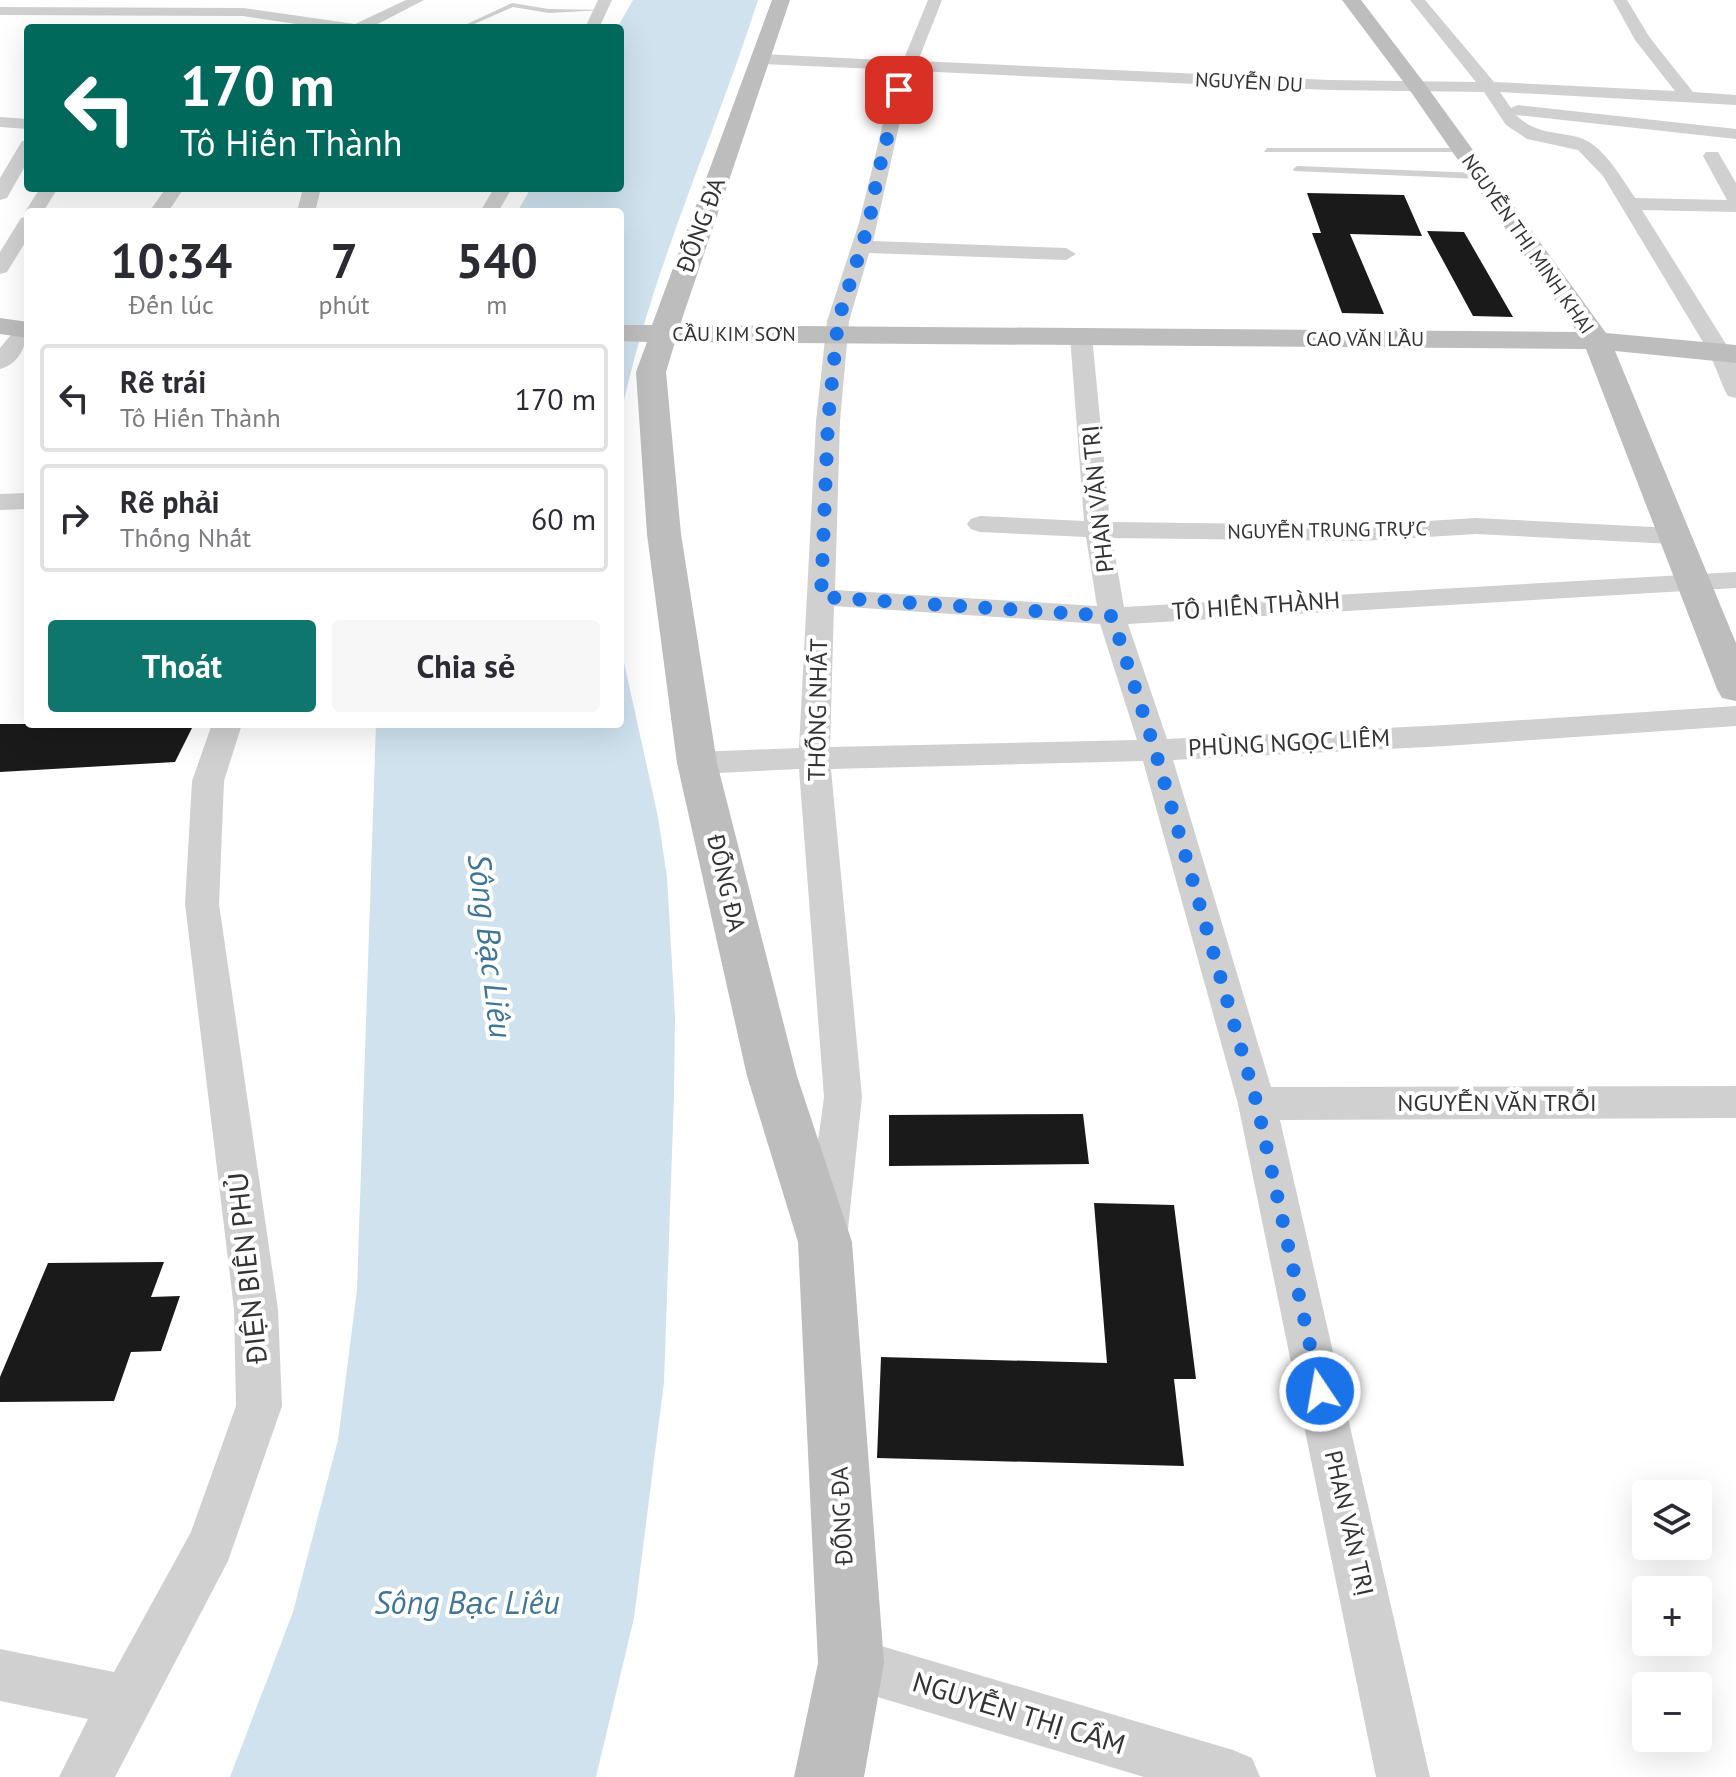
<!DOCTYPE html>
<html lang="vi">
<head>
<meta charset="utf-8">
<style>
	:root { --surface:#fff; --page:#f7f7f7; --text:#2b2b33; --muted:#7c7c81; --line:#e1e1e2; --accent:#0f766e }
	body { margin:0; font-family:"PT Sans",sans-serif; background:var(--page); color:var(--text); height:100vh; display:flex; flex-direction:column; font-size:30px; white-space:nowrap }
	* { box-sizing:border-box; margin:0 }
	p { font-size:26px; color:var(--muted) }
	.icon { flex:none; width:44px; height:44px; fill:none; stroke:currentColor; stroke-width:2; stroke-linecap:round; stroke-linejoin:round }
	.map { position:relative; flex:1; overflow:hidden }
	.sheet { position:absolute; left:24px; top:208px; width:600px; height:520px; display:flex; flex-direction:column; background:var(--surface); border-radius:8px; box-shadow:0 8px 32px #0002 }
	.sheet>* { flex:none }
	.top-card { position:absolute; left:24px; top:24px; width:600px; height:168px; border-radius:8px; box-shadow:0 8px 32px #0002; background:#00695c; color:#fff; overflow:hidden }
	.controls { position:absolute; left:1632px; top:1480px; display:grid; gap:16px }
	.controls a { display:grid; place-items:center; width:80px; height:80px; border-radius:8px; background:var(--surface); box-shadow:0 8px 32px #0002; font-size:40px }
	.pin { position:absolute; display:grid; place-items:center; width:68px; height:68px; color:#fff; margin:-34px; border-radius:16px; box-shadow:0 4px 12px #0006 }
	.me { position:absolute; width:88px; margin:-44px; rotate:348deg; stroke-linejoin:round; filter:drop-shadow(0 0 6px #0008) }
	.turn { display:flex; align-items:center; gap:28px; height:168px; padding:0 24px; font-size:36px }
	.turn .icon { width:104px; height:104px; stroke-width:2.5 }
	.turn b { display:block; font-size:56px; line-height:68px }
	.eta { display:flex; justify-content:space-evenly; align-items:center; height:136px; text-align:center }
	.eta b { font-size:48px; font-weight:700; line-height:56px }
	.button { display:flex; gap:16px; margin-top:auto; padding:16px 24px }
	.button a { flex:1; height:92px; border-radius:8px; background:var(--accent); color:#fff; font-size:32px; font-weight:700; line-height:92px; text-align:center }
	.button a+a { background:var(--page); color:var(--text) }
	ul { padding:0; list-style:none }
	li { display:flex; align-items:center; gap:24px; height:108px; margin:0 16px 12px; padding:0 8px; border:4px solid var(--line); border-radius:8px }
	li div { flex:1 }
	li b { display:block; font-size:30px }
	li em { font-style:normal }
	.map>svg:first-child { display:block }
	.water { fill:#cfe2ee }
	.building { fill:#1a1a1a }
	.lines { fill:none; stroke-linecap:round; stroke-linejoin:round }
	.lane { fill:#d0d0d0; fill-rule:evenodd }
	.street { fill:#d0d0d0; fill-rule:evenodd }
	.secondary { fill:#bdbdbd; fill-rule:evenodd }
	.route { stroke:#1a73e8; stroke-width:14; stroke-dasharray:0 25.2 }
	.labels { text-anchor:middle; stroke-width:8; stroke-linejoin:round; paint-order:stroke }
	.far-street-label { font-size:20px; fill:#333; stroke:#fff }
	.street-label { font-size:24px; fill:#333; stroke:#fff }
	.near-street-label { font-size:28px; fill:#333; stroke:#fff }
	.near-water-label { font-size:32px; font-style:italic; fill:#3f7597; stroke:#fff }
</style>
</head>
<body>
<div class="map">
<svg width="1736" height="1777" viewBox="0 0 1736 1777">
	<rect width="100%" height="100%" fill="#fff"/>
	<path class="water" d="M 633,0 L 758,0 C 713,141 649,275 620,420 L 620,212 L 517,212 L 531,188 L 620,188 L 620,28 L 617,28 Z
		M 620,644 L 658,817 L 667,877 L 675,1016 L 674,1096 L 664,1382 L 634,1618 L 596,1777 L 230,1777 L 293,1612 L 338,1440 L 357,1290 L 376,724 L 620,724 Z"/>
	<path class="building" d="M 1307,193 L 1404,195 L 1422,236 L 1350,234 L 1384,314 L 1342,313 L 1312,233 L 1332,233 L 1321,233 Z
		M 1427,231 L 1464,232 L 1513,317 L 1473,316 Z
		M 0,724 L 194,724 L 175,762 L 0,772 Z
		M 1083,1114 L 1089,1164 L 889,1166 L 889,1115 Z
		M 1094,1203 L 1174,1205 L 1196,1379 L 1174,1379 L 1184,1466 L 877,1458 L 881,1357 L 1107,1363 Z
		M 164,1262 L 151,1297 L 180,1296 L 161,1351 L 131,1352 L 114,1401 L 0,1402 L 0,1377 L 48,1263 Z"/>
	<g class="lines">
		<path class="lane" d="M 512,3 L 549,9 L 603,10 L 549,13 L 513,7 L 472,25 L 467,24 Z
			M 1267,148 L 1462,148 L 1466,150 L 1462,152 L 1264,152 Z
			M 1297,166 L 1480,173 L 1484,176 L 1480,179 L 1294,171 L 1293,169 Z"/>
		<path class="street" d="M 406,0 L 424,0 L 370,28 L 323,28 L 243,16 L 0,15 L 0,7 L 243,8 L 355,24 Z
			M 598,0 L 612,0 L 599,28 L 585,28 Z
			M 928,0 L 942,0 L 918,61 L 1329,80 L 1476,82 L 1410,0 L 1425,0 L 1494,82 L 1675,91 L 1635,40 L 1613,0 L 1627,0 L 1650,38 L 1693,92 L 1736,95 L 1736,105 L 1500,92 L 1511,108 L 1518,105 L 1736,129 L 1736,139 L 1516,115 C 1541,140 1570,128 1592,144 C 1610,157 1623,180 1635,198 L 1727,200 L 1703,156 L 1706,152 L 1718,152 L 1736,183 L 1736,212 L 1642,210 L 1731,352 L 1736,364 L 1736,398 L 1728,396 L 1725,391 L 1709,352 L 1603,176 L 1578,150 L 1527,139 L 1506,125 L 1484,92 L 1329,90 L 915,71 L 907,90 L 873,241 L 1066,248 L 1076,254 L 1066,260 L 869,253 L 849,321 L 840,421 L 835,590 L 1097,606 L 1086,537 L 980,532 L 971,529 L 967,524 L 971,519 L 980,516 L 1084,521 L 1070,336 L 1081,329 L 1092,336 L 1110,522 L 1362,525 L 1476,518 L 1673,528 L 1682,530 L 1686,536 L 1682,542 L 1673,544 L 1476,534 L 1362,541 L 1112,538 L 1124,607 L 1736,572 L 1736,588 L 1128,624 L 1167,739 L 1446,725 L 1736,706 L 1736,726 L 1446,746 L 1173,760 L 1271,1087 L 1736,1086 L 1736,1118 L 1280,1120 L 1430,1777 L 1376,1777 L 1238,1104 L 1143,761 L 831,769 L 862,1097 L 848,1229 L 842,1242 L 827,1248 L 812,1242 L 806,1229 L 824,1097 L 799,769 L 697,774 L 686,771 L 681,763 L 686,755 L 697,752 L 799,748 L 816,421 L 827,321 L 859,223 L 891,90 L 899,70 L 762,64 L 754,59 L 762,54 L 903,61 ZM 834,606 L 1100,624 L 1137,740 L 830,747 Z
			M 0,117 L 28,119 L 28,129 L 0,127 Z
			M 28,140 L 28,161 L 7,198 L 0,200 L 0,178 L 22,141 Z
			M 40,188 L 58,188 L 43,212 L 28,212 L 27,216 L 25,212 Z
			M 166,188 L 184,188 L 168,212 L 149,212 Z
			M 303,188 L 321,188 L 315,212 L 297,212 Z
			M 494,188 L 512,188 L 498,212 L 480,212 Z
			M 28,216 L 28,238 L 7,272 L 0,274 L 0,252 L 21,218 Z
			M 28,323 C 28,341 21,364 0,369 L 0,348 L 20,324 Z
			M 28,493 L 28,509 L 0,510 L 0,494 Z
			M 212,724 L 242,724 L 224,781 L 219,904 L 278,1309 L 282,1406 L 228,1561 L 115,1777 L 59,1777 L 88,1719 L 0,1701 L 0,1649 L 114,1672 L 191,1532 L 236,1406 L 234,1309 L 185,904 L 192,781 Z
			M 851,1637 L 1233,1750 L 1252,1758 L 1260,1777 L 1144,1777 L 851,1689 L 833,1681 L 825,1663 L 833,1645 Z"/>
		<path class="secondary" d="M 772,0 L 790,0 L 680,325 L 1577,332 L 1411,92 L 1342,0 L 1361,0 L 1425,84 L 1606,333 L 1736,345 L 1736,363 L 1615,351 L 1736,643 L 1736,701 L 1722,698 L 1717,689 L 1586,349 L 675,342 L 666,372 L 681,534 L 717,763 L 797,1076 L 852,1242 L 884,1663 L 864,1777 L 794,1777 L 818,1663 L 798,1242 L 747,1076 L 677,763 L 647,534 L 636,372 L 647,342 L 620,341 L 620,325 L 652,325 Z
			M 0,318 L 28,322 L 28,338 L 0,334 Z"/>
	</g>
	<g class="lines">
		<path class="route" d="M 899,90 L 877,178 L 869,223 L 838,321 L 828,421 L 821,597 L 1112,616 L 1155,750 L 1257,1104 L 1320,1391"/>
	</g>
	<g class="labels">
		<g class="far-street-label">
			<text transform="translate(1249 82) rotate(3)" y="7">NGUYỄN DU</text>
			<text transform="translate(1528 244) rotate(55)" y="7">NGUYỄN THỊ MINH KHAI</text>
			<text x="734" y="341">CẦU KIM SƠN</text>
			<text x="1365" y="346">CAO VĂN LẦU</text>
			<text transform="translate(1327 530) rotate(-1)" y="7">NGUYỄN TRUNG TRỰC</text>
		</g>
		<g class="street-label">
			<text transform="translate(701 225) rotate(-70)" y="8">ĐỐNG ĐA</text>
			<text transform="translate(1098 499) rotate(-96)" y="8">PHAN VĂN TRỊ</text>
			<text transform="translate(1256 606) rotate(-4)" y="8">TÔ HIẾN THÀNH</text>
			<text transform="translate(818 710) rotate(-89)" y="8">THỐNG NHẤT</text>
			<text transform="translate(1289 743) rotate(-3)" y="8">PHÙNG NGỌC LIÊM</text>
			<text transform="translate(726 883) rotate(77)" y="8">ĐỐNG ĐA</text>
			<text x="1497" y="1111">NGUYỄN VĂN TRỖI</text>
			<text transform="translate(842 1516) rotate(-93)" y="8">ĐỐNG ĐA</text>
			<text transform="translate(1349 1523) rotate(77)" y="8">PHAN VĂN TRỊ</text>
		</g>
		<g class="near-street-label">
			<text transform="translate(247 1268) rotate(-96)" y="10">ĐIỆN BIÊN PHỦ</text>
			<text transform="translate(1019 1713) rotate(17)" y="10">NGUYỄN THỊ CẨM</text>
		</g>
		<g class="near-water-label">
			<text transform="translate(490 946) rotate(83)" y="11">Sông Bạc Liêu</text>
			<text x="467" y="1614">Sông Bạc Liêu</text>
		</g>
	</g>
</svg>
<div class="controls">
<a><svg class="icon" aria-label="layers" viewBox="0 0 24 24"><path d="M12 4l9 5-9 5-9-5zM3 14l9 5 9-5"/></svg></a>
<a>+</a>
<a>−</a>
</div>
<div class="pin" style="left:899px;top:90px;background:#d93025"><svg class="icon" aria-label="arrive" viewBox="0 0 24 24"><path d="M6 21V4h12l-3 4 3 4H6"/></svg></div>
<svg class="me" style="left:1320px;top:1391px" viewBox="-20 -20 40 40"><circle r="17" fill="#1a73e8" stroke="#fff" stroke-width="3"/><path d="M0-11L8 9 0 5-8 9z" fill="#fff"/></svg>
<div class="top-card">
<div class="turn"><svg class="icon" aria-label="left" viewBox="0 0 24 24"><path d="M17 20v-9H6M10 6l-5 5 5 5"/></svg><div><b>170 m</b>Tô Hiến Thành</div></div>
</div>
<section class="sheet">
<div class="eta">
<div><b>10:34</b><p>Đến lúc</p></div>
<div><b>7</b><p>phút</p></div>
<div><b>540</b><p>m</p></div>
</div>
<ul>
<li><svg class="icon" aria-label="left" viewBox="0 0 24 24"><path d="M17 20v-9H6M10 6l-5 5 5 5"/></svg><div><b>Rẽ trái</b><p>Tô Hiến Thành</p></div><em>170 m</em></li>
<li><svg class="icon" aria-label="right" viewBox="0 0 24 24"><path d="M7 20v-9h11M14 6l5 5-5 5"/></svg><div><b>Rẽ phải</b><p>Thống Nhất</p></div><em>60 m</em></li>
</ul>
<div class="button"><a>Thoát</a><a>Chia sẻ</a></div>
</section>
</div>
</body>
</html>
